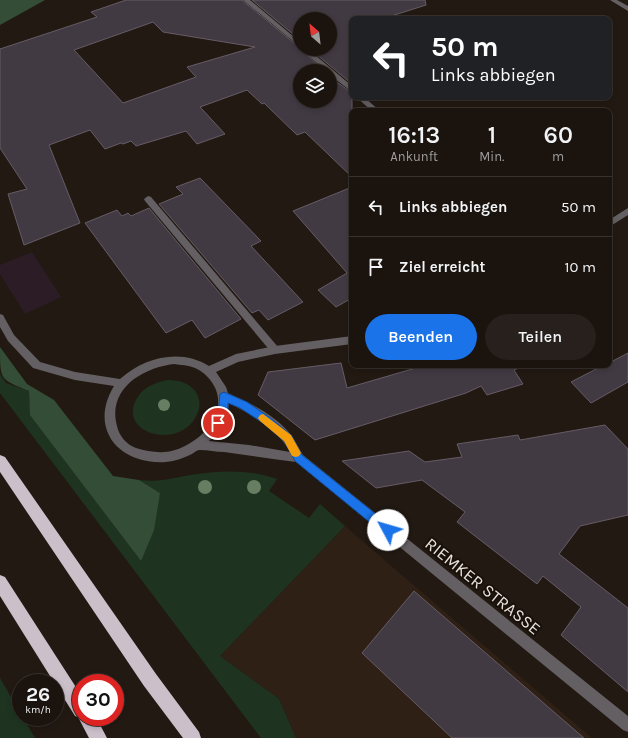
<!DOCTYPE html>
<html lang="de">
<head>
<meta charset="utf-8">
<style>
	:root { --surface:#1a130e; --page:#27201c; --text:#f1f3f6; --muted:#9f9e9e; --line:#38322e; --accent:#1a73e8 }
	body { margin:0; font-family:Karla,sans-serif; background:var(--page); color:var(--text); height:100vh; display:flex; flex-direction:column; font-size:15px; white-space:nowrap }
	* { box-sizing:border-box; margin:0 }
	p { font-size:13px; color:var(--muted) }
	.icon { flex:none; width:22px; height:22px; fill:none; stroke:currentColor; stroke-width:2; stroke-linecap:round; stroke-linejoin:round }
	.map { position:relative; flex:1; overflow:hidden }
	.sheet { position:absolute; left:349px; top:108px; width:263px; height:260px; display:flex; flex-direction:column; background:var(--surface); border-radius:8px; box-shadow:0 2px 6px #0003,0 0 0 1px var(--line) }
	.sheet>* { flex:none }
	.hud { position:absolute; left:349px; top:16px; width:263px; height:84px; border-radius:8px; box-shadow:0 2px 6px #0003,0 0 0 1px var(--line); background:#202124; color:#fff; overflow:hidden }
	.needle { width:26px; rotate:332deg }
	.controls { position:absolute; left:293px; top:12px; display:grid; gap:8px }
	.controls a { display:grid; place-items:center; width:44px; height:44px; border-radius:50%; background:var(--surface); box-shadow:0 2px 6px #0003,0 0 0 1px var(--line); font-size:20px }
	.speed { position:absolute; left:12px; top:674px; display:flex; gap:8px; font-size:20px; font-weight:700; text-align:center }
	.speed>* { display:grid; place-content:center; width:52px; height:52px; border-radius:50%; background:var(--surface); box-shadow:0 2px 6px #0003,0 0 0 1px var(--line); line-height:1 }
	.speed small { font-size:10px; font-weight:400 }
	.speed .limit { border:6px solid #d22; background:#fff; color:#111 }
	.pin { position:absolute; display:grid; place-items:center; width:34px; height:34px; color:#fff; margin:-17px; border:2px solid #fff; border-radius:50%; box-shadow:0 1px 4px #0007 }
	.me { position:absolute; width:44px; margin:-22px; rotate:309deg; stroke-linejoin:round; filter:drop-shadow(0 0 3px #0008) }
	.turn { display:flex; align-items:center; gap:14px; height:84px; padding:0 16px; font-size:18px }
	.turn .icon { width:52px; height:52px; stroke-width:2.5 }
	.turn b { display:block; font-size:28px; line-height:34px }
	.eta { display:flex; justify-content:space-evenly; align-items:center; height:68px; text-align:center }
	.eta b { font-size:24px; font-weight:600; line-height:28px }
	.button { display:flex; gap:8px; margin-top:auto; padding:8px 16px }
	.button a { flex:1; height:46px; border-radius:24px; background:var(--accent); color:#fff; font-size:16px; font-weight:600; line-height:46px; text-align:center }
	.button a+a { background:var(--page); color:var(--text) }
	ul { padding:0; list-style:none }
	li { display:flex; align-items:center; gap:12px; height:60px; padding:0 16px; border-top:1px solid var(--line) }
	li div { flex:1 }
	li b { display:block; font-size:15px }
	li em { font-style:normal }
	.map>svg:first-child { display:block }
	.built { fill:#2f2015 }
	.industrial { fill:#2c1c26 }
	.green { fill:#1e3421 }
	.forest { fill:#344d36 }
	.building { fill:#423a43; stroke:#655c66; fill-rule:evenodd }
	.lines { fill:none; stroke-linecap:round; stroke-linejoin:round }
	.service { fill:#645f62; fill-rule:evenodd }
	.minor { fill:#645f62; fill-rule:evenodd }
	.motorway { fill:#cbbfc9; fill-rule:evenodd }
	.tree { fill:#677e62 }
	.route { fill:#1a73e8; stroke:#114b97 }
	.slow { fill:#f59e0b }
	.labels { text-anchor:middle; stroke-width:4; stroke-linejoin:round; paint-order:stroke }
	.near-street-label { font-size:17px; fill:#e8e1dc; stroke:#19100a }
</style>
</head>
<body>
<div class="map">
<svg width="628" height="738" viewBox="0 0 628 738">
	<rect width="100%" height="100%" fill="#221912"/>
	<path class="built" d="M 345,526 L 417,588 L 592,738 L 296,738 L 279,699 L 220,656 Z"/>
	<path class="industrial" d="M 32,252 L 61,297 L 25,314 L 0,274 L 0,265 Z"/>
	<path class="green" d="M 0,374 L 6,383 L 29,391 L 31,415 L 141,561 L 160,493 L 139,480 C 162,483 175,477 197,474 C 225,470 251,470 277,479 L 269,491 L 309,518 L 320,504 L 345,526 L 220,656 L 279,699 L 296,738 L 261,738 L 0,393 Z
		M 168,380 C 179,380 191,383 197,394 C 201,402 200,410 195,418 C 176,451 113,432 139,395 C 146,386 157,382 168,380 Z
		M 0,678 L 21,714 L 21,717 L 23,717 L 35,738 L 0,738 Z"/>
	<path class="forest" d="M 0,0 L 45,0 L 0,25 Z
		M 0,347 L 27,384 L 54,400 L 113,476 L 139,480 L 160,493 L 154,530 L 141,561 L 30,415 L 29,391 C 0,379 0,381 0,347 Z"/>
	<path class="building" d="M 126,0 L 242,0 L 300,48 L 324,71 L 300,71 L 300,101 L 330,101 L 330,77 L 352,93 L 352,177 L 305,132 L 297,135 L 264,103 L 262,104 L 247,90 L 200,107 L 225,134 L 197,144 L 186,131 L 136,146 L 131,141 L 123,144 L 121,143 L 105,149 L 90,130 L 49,145 L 80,223 L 24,245 L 8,194 L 27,189 L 0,148 L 0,49 L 97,17 L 91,12 ZM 153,22 L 163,32 L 255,47 L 187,67 L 196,77 L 123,103 L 74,50 Z
		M 252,0 L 425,0 L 426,5 L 382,19 L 352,19 L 352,84 L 310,49 L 330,49 L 330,19 L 300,19 L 300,40 Z
		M 200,178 L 261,241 L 251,246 L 303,302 L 268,320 L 259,310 L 252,313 L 159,204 L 183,194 L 176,187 Z
		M 352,187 L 352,298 L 336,307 L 318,290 L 347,273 L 293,211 Z
		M 149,208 L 241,319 L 205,338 L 192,320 L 166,333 L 85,223 L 117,210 L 122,216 L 128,213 L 131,216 Z
		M 628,353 L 628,382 L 591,403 L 571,382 L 604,365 L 609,365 L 609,363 Z
		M 341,363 L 347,388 L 426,365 L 526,365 L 514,370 L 523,384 L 487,395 L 481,386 L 466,393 L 315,440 L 258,395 L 268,372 Z
		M 605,425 L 628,449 L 628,515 L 580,526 L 559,554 L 628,608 L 628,692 L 561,635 L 581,607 L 543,576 L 537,584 L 457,522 L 465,512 L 422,480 L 376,488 L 342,461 L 409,451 L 425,462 L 462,457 L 457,444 L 518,435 L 520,440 Z
		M 414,591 L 584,738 L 452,738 L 362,653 Z"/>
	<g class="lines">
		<path class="service" d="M 148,196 L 151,197 L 278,347 L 280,350 L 278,353 L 272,353 L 145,201 L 144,199 Z"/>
		<path class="minor" d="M 243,0 L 250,0 L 300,42 L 300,47 Z
			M 610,0 L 617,0 L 628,6 L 628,11 Z
			M 301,49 L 308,49 L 352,86 L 352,92 L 330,75 L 330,71 L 326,71 Z
			M 356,97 L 364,97 L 380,111 L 372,111 Z
			M 628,208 L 628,215 L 609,227 L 609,220 Z
			M 0,314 L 3,315 L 14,335 L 40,362 L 75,372 L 120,379 C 144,357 181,348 209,366 L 236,354 L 275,346 L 352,336 L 352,344 L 275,354 L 238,362 L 216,372 L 226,387 L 228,393 C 250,403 277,416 292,436 C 296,442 299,449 303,455 L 628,716 L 628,732 L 623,730 L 296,462 C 272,459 248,455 224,452 C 216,452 208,450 200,450 C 197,450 195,452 192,454 C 184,458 175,461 166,462 C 119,465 88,429 114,386 L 75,380 L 33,368 L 8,341 L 0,327 ZM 174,364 C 181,365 188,365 195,368 C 202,371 209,377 213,384 C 230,411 202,442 175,450 C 163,454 149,452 136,448 C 127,445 119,436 117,426 C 107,389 142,368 174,364 ZM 229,403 C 252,415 277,428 290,452 L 249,445 L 209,441 C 220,431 227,418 229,403 Z"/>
		<path class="motorway" d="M 0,455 L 5,457 L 156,674 L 199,732 L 201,738 L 183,738 L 144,686 L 0,472 Z
			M 0,575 L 5,577 L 81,695 L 81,717 L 96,717 L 107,738 L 89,738 L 78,717 L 75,716 L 0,596 Z"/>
	</g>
	<g class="tree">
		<circle cx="164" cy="405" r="6"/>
		<circle cx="205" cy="487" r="7"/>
		<circle cx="254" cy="487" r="7"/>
	</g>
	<path class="route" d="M 224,392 L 247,402 L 269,417 L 291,435 L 302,455 L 392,527 L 393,530 L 392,534 L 388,535 L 384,534 L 295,461 L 284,441 L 263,423 L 240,408 L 228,403 L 228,414 L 222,426 L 218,427 L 215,426 L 213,423 L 218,414 L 220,394 Z"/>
	<path class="slow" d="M 263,414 L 291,435 L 301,453 L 299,456 L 296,457 L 292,456 L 284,441 L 260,421 L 258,418 L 260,415 Z"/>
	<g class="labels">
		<g class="near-street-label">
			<text transform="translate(483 586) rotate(39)" y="6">RIEMKER STRASSE</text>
		</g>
	</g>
</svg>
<div class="controls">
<a><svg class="needle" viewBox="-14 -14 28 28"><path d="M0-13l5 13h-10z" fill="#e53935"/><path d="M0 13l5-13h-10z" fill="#9f9e9e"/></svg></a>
<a><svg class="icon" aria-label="layers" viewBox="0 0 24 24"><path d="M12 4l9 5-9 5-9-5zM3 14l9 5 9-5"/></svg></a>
</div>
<div class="speed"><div>26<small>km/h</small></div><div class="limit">30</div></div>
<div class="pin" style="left:218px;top:423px;background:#d93025"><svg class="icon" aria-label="arrive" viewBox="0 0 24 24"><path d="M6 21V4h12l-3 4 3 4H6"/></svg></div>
<svg class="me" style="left:388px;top:530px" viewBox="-20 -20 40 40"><circle r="19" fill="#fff"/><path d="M0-13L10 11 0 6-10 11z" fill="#1a73e8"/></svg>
<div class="hud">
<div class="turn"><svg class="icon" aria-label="left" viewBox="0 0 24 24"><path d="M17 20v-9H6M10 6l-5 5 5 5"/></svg><div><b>50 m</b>Links abbiegen</div></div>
</div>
<section class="sheet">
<div class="eta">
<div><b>16:13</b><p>Ankunft</p></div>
<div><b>1</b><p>Min.</p></div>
<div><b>60</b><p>m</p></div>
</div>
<ul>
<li><svg class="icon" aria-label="left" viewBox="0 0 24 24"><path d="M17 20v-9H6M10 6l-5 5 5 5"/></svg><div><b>Links abbiegen</b></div><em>50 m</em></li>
<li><svg class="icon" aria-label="arrive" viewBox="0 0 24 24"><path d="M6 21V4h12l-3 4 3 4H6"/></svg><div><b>Ziel erreicht</b></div><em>10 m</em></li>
</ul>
<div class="button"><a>Beenden</a><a>Teilen</a></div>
</section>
</div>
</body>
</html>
